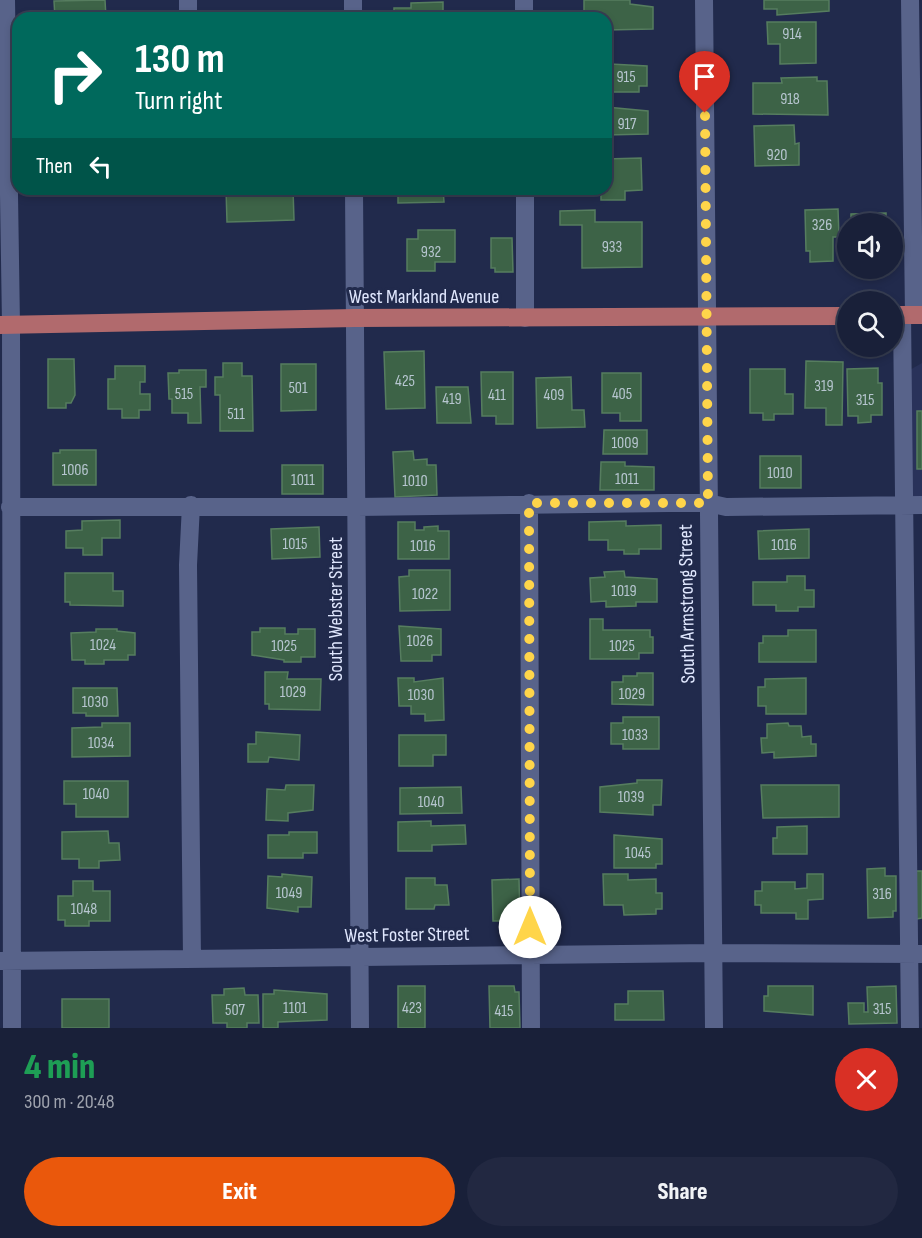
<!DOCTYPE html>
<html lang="en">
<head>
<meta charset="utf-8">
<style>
	:root { --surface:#192039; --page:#222841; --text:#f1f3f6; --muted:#9fa3ae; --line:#373e53; --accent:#ea580c }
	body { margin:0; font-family:"Sofia Sans Condensed",sans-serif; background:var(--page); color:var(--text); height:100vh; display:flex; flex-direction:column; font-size:22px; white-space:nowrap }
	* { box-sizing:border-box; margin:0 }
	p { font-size:20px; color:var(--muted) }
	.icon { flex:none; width:33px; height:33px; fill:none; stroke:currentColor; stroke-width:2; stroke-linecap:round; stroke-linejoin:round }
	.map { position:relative; height:1028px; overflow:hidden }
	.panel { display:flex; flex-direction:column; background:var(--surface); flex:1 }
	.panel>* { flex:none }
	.guide { position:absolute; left:12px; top:12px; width:600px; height:183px; border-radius:18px; box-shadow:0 3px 9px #0003,0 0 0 2px var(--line); background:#00695c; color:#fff; overflow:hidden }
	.buttons { position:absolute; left:837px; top:213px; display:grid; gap:12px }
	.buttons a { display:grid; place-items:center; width:66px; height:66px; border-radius:50%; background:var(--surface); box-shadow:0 3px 9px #0003,0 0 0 2px var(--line); font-size:30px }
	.pin { position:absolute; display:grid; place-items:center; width:51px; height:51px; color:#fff; margin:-62px -26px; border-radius:50% 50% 50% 0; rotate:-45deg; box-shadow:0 0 6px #0007 }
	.pin .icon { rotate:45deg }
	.me { position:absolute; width:66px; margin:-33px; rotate:0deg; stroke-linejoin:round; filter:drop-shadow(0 0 4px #0008) }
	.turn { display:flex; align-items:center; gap:21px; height:126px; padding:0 24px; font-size:27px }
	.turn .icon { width:78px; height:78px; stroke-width:2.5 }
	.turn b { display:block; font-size:42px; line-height:51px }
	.then { display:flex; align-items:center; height:57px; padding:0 24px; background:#0003; gap:12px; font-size:22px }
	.round { display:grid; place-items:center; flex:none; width:63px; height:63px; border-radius:32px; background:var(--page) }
	.overview { display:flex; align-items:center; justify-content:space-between; height:102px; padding:0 24px }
	h1 { font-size:36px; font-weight:800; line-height:45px; color:#1e9e55 }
	.button { display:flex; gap:12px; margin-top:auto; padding:12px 24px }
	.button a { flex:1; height:69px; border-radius:36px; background:var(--accent); color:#fff; font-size:24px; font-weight:800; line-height:69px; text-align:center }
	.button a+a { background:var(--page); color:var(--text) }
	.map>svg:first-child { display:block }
	.built { fill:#29325a }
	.building { fill:#3d6347; stroke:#567d5f; stroke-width:1.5 }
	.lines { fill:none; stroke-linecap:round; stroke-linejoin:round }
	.minor { stroke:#58638a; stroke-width:18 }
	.major { stroke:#b16a6d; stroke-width:18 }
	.route { stroke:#ffd54a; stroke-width:10; stroke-dasharray:0 18 }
	.labels { text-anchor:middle; stroke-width:6; stroke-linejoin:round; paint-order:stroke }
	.number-label { font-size:16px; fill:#b7c6d0 }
	.street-label { font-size:20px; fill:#e0e7fe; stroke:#212a4c }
</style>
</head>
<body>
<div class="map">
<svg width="922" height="1028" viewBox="0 0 922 1028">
	<rect width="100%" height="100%" fill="#212a4c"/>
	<path class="built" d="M 922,363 L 922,501 L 908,501 L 908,371 Z"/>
	<path class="building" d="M 105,0 L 106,18 L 55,18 L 54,1 Z
		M 584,0 L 630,0 L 630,4 L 653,7 L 653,29 L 606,30 L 606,18 L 584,18 Z
		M 764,0 L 829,0 L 829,11 L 777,15 L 777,9 L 764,9 Z
		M 443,2 L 443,18 L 394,18 L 394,8 L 411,8 L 411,3 Z
		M 253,15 L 276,15 L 276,18 L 253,18 Z
		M 767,22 L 816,22 L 816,63 L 780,64 L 780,44 L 768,44 Z
		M 610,64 L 647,66 L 647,86 L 639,86 L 639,92 L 606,92 L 606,67 L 610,67 Z
		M 817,77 L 817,81 L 827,81 L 828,115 L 753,114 L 753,83 L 782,83 L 781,78 Z
		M 606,107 L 648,111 L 648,134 L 606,135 Z
		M 794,125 L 795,144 L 799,143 L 799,165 L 755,166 L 754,126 Z
		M 641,158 L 642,190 L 625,191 L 625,200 L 601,200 L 601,189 L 606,189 L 606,159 Z
		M 226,189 L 293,189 L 294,220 L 227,222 Z
		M 398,189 L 443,189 L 444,202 L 398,203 Z
		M 838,209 L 839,237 L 833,237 L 833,261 L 810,262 L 810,251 L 806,251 L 805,210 Z
		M 595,210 L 595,222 L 642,222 L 642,267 L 582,268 L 582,225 L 560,225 L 560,211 Z
		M 886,213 L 886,224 L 851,224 L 851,214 Z
		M 418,230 L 455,230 L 455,262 L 435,262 L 435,271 L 407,271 L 407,239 L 418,239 Z
		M 491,238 L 512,238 L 513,272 L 495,272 L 495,268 L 491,268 Z
		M 424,351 L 425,408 L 386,409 L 384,352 Z
		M 48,359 L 74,359 L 75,395 L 71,403 L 66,403 L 66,408 L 48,408 Z
		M 806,361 L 843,362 L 842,425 L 826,425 L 826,408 L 805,408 Z
		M 223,363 L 242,363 L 242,376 L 252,376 L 253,431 L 220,431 L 220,395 L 215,395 L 215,377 L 223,377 Z
		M 281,364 L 316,364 L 316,410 L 281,411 Z
		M 115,366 L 145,366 L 145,382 L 140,382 L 140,394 L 150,394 L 150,410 L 139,410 L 139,418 L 122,418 L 122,409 L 108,409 L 108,379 L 115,379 Z
		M 878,368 L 878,383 L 882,383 L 882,415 L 871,415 L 871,422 L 858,423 L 858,416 L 848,416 L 847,369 Z
		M 750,369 L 785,369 L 785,394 L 793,394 L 793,414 L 774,414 L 774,420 L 763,420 L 763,413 L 750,413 Z
		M 179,370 L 206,370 L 206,387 L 200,387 L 201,423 L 188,423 L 188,413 L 172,413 L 172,399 L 169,399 L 168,373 L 179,373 Z
		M 481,372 L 513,372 L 513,424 L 496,424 L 496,416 L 482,416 Z
		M 602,373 L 641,373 L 641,421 L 620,421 L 620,413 L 602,413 Z
		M 571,377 L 572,410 L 584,410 L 585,427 L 537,428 L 536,378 Z
		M 436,387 L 468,387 L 471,423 L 437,423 Z
		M 917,411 L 922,411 L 922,469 L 917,469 Z
		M 604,430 L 647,430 L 647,454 L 603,454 Z
		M 60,450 L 96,450 L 96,485 L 53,485 L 53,453 L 60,453 Z
		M 413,451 L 414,460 L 427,459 L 427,465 L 436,465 L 437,495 L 395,497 L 393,452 Z
		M 760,456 L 801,456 L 801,488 L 760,488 Z
		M 601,462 L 625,462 L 625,466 L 654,467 L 654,490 L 600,490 Z
		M 282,465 L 323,465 L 323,494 L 282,494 Z
		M 120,520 L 120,538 L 102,538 L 102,555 L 83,555 L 83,548 L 66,548 L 66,531 L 82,530 L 82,521 Z
		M 626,521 L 626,526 L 661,525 L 661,549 L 639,549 L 639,554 L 624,554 L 624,550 L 608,550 L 608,540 L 589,540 L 589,522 Z
		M 398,522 L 415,522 L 415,530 L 424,530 L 424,527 L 438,526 L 438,531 L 449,531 L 449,559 L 398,559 Z
		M 319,527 L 320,557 L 272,559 L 271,529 Z
		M 809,529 L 809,558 L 759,559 L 758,531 Z
		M 409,570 L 450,570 L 450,610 L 400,611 L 399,577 L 409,576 Z
		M 624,571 L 625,577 L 657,579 L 657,602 L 636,602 L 636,606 L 606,607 L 606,601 L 591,602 L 590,578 L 605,577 L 604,572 Z
		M 65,573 L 113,573 L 113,591 L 123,591 L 123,606 L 70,605 L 70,602 L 65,602 Z
		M 787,576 L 805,576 L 805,590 L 814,590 L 814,607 L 798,607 L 798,611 L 776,611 L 776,605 L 753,605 L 753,582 L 787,582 Z
		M 590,619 L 603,619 L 603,630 L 650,630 L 650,637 L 653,637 L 653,653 L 639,653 L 639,659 L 590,659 Z
		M 399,626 L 441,629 L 441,655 L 432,655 L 432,661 L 401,661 Z
		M 260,628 L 285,628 L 285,634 L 298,634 L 298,629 L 315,629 L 315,657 L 301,657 L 301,662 L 284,662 L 284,660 L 252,655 L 252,632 L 260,632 Z
		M 96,629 L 117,629 L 117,631 L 135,633 L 135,655 L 128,655 L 128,660 L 104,660 L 104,664 L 85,664 L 85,660 L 72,660 L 71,633 L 96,632 Z
		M 788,630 L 816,630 L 816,662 L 759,662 L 759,643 L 763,643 L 763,636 L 788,636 Z
		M 265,672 L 288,672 L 287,679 L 321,679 L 320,710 L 269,709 L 269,704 L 265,704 Z
		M 637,673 L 653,673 L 653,705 L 612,704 L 612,682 L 623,682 L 623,676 L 637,676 Z
		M 398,678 L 414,678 L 414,682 L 443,678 L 444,720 L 425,721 L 425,714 L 411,714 L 411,706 L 399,706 Z
		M 806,678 L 806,714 L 766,714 L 766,706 L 758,706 L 758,687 L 765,687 L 765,679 Z
		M 73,688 L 117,688 L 118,716 L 86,716 L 86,713 L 73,713 Z
		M 623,717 L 659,717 L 659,749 L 623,749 L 623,744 L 611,744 L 611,723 L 623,723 Z
		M 102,723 L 130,723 L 130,756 L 72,757 L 72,728 L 102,727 Z
		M 788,723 L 789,726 L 801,726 L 802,737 L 811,736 L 811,744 L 816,744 L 816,756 L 774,758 L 774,752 L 762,753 L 761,738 L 767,738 L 767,724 Z
		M 256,732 L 300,735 L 299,760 L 269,757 L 268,762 L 248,762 L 248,744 L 256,744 Z
		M 399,735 L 446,735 L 446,755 L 433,755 L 433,766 L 399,766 Z
		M 637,780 L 662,780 L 661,805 L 653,805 L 653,815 L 600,812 L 600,787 L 637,783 Z
		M 64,781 L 128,781 L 128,817 L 76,817 L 76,804 L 64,804 Z
		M 286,785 L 314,785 L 313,810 L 288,813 L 288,821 L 266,820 L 267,789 L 285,790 Z
		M 761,785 L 839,785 L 839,817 L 763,818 Z
		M 461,787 L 462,813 L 400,814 L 400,788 Z
		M 431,821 L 431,826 L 465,825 L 466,844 L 432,845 L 432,851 L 398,851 L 398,822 Z
		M 807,826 L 807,854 L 773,854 L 773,838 L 777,838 L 777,827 Z
		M 108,831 L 109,843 L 119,843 L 120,860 L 99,861 L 99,868 L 79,868 L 79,859 L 62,859 L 62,832 Z
		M 289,832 L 317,832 L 317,853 L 303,853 L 303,858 L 268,858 L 268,835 L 289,835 Z
		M 614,835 L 662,839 L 662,864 L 656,864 L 656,868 L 614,868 Z
		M 885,868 L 885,876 L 896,876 L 896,911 L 893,911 L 893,917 L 868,918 L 867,869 Z
		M 915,871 L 922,871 L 922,918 L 916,919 Z
		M 282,874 L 312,877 L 311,907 L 298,907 L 298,912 L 267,908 L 268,876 L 282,877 Z
		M 603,874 L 628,874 L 628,880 L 656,879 L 656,893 L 662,893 L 662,909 L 656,909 L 656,914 L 624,915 L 623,905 L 604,905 Z
		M 807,874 L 823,874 L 823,899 L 808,900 L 808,919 L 796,919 L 796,913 L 761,913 L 761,905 L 755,905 L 755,891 L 762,891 L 762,882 L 795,882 L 795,889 L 807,888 Z
		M 406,878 L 435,878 L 435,885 L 447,885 L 449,905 L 435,905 L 434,909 L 406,909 Z
		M 519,879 L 520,921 L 493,921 L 492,880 Z
		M 73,881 L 93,881 L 93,891 L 110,891 L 110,921 L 89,921 L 89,926 L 65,926 L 65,920 L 58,920 L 58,896 L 73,896 Z
		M 398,986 L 425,986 L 425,1028 L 398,1028 Z
		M 489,986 L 514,986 L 515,992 L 519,992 L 520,1028 L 490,1028 Z
		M 768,986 L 813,986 L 813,1015 L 764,1011 L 764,996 L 768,996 Z
		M 896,986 L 897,1023 L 849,1024 L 848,1003 L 864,1003 L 864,1012 L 868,1012 L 867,987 Z
		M 244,988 L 245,995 L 258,995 L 259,1023 L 247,1023 L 247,1028 L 227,1028 L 227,1023 L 213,1023 L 212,995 L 224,995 L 224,989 Z
		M 274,990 L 327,994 L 327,1020 L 278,1022 L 278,1028 L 263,1028 L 263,994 L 274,994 Z
		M 628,991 L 663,991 L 664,1020 L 615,1020 L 615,1004 L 628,1004 Z
		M 62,999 L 109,999 L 109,1028 L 62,1028 Z"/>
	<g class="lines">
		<path class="minor" d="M 6,0 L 11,325 L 12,1028
			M 188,0 L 188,18
			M 353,0 L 353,18
			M 524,0 L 524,18
			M 704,0 L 714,1028
			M 910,0 L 914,315
			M 354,189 L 360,1028
			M 525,189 L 525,318
			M 902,315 L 910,1028
			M 529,503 L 531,1028
			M 191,505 L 188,565 L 192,959
			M 10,507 L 357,507 L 669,503 L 708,503 L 726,507 L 922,505
			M 0,961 L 713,953 L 922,954"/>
		<path class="major" d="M 892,315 L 922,315
			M 0,325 L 355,318 L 848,316"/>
	</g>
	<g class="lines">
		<path class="route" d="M 530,927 L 529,503 L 708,503 L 705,113"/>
	</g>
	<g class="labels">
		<g class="number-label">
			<text x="792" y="39">914</text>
			<text x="626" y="82">915</text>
			<text x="790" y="104">918</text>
			<text x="627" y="129">917</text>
			<text x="777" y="160">920</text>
			<text x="822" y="230">326</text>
			<text x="612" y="252">933</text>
			<text x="431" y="257">932</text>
			<text x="405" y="386">425</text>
			<text x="824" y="391">319</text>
			<text x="298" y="393">501</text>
			<text x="184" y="399">515</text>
			<text x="622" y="399">405</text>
			<text x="497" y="400">411</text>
			<text x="554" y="400">409</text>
			<text x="452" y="404">419</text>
			<text x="865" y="405">315</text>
			<text x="236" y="419">511</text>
			<text x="625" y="448">1009</text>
			<text x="75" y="475">1006</text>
			<text x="780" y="478">1010</text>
			<text x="627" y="484">1011</text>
			<text x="303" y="485">1011</text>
			<text x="415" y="486">1010</text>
			<text x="295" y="549">1015</text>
			<text x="784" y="550">1016</text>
			<text x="423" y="551">1016</text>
			<text x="624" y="596">1019</text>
			<text x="425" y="599">1022</text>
			<text x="420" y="646">1026</text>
			<text x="103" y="650">1024</text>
			<text x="284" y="651">1025</text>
			<text x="622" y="651">1025</text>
			<text x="293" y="697">1029</text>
			<text x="632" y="699">1029</text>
			<text x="421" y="700">1030</text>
			<text x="95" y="707">1030</text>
			<text x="635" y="740">1033</text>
			<text x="101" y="748">1034</text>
			<text x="96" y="799">1040</text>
			<text x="631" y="802">1039</text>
			<text x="431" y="807">1040</text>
			<text x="638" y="858">1045</text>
			<text x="289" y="898">1049</text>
			<text x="882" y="899">316</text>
			<text x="84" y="914">1048</text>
			<text x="295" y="1013">1101</text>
			<text x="412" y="1013">423</text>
			<text x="882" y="1014">315</text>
			<text x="235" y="1015">507</text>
			<text x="504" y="1016">415</text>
		</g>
		<g class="street-label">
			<text x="424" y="303">West Markland Avenue</text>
			<text transform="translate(686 604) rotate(-91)" y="7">South Armstrong Street</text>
			<text transform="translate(335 609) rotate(-90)" y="7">South Webster Street</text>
			<text transform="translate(407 934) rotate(-1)" y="7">West Foster Street</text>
		</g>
	</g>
</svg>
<div class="buttons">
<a><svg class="icon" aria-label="sound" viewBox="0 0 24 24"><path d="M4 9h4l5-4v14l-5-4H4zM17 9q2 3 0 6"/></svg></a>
<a><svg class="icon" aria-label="search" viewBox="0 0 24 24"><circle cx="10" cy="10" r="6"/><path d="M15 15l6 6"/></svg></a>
</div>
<div class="pin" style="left:705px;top:113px;background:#d93025"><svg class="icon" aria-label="arrive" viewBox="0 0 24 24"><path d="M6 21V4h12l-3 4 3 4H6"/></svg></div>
<svg class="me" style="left:530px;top:927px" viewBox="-20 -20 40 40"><circle r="19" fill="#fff"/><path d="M0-13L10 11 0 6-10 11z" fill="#ffd54a"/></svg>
<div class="guide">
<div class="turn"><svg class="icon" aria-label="right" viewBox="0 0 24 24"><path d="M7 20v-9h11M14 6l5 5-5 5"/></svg><div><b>130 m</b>Turn right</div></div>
<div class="then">Then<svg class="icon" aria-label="left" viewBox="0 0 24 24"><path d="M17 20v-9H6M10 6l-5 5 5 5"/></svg></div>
</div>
</div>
<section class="panel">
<div class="overview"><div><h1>4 min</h1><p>300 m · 20:48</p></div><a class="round" style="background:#d93025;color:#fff"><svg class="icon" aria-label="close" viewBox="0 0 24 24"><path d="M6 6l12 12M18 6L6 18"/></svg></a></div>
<div class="button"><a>Exit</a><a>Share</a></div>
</section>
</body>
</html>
